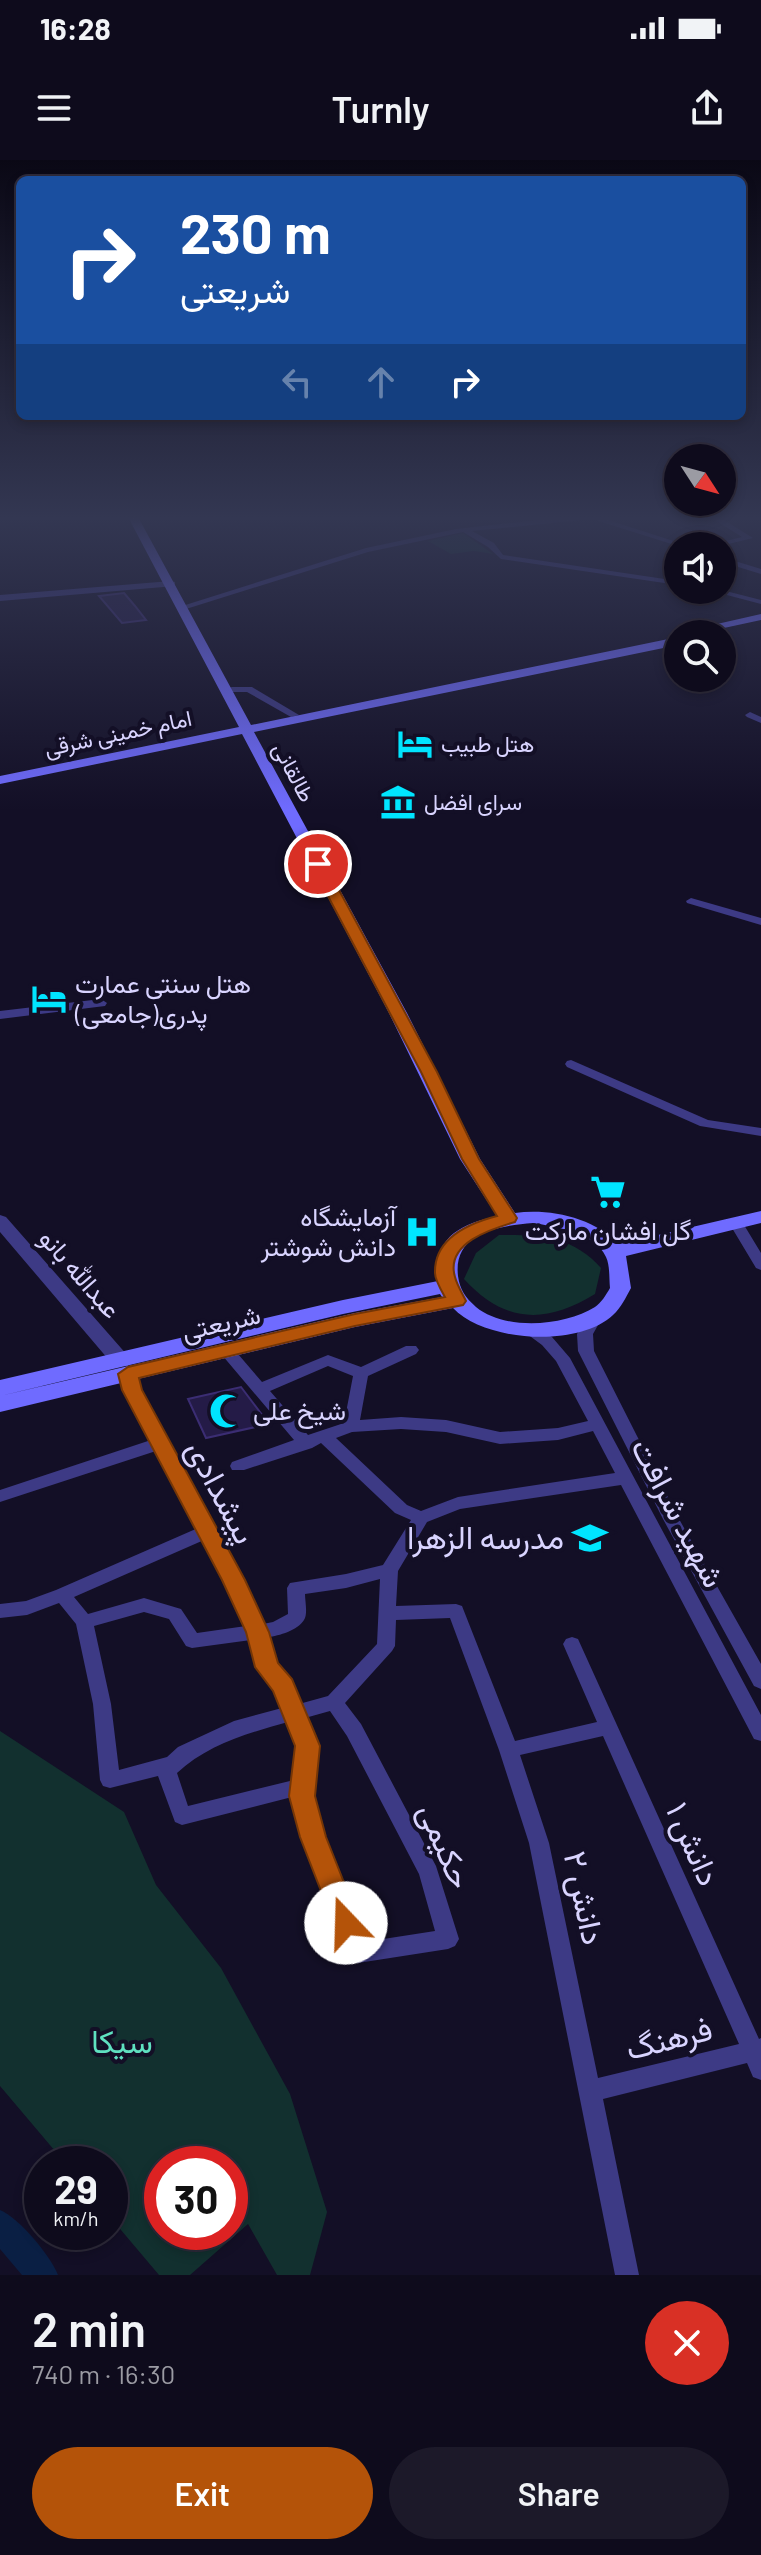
<!DOCTYPE html>
<html lang="en">
<head>
<meta charset="utf-8">
<style>
	:root { --surface:#0e0b1c; --page:#1c1929; --text:#f1f3f6; --muted:#9b9ba3; --line:#2e2b3b; --accent:#b45309 }
	body { margin:0; font-family:Barlow,Vazirmatn,sans-serif; background:var(--page); color:var(--text); height:100vh; display:flex; flex-direction:column; font-size:30px; white-space:nowrap }
	* { box-sizing:border-box; margin:0 }
	p { font-size:26px; color:var(--muted) }
	.icon { flex:none; width:44px; height:44px; fill:none; stroke:currentColor; stroke-width:2; stroke-linecap:round; stroke-linejoin:round }
	.map { position:relative; height:2115px; overflow:hidden }
	.sheet { display:flex; flex-direction:column; background:var(--surface); flex:1 }
	.sheet>* { flex:none }
	.top-card { position:absolute; left:16px; top:16px; width:730px; height:244px; border-radius:12px; box-shadow:0 4px 12px #0003,0 0 0 2px var(--line); background:#1a4fa0; color:#fff; overflow:hidden }
	.needle { width:52px; rotate:126deg }
	.tools { position:absolute; left:664px; top:284px; display:grid; gap:16px }
	.tools a { display:grid; place-items:center; width:72px; height:72px; border-radius:50%; background:var(--surface); box-shadow:0 4px 12px #0003,0 0 0 2px var(--line); font-size:40px }
	.speed { position:absolute; left:24px; top:1986px; display:flex; gap:16px; font-size:40px; font-weight:700; text-align:center }
	.speed>* { display:grid; place-content:center; width:104px; height:104px; border-radius:50%; background:var(--surface); box-shadow:0 4px 12px #0003,0 0 0 2px var(--line); line-height:1 }
	.speed small { font-size:20px; font-weight:400 }
	.speed .limit { border:12px solid #d22; background:#fff; color:#111 }
	.pin { position:absolute; display:grid; place-items:center; width:68px; height:68px; color:#fff; margin:-34px; border:4px solid #fff; border-radius:50%; box-shadow:0 2px 8px #0007 }
	.me { position:absolute; width:88px; margin:-44px; rotate:339deg; stroke-linejoin:round; filter:drop-shadow(0 0 6px #0008) }
	.turn { display:flex; align-items:center; gap:28px; height:168px; padding:0 32px; font-size:36px }
	.turn .icon { width:104px; height:104px; stroke-width:2.5 }
	.turn b { display:block; font-size:56px; line-height:68px }
	.lanes { display:flex; align-items:center; height:76px; padding:0 32px; background:#0003; justify-content:center; gap:40px; direction:ltr }
	.lanes .off { opacity:.35 }
	.round { display:grid; place-items:center; flex:none; width:84px; height:84px; border-radius:42px; background:var(--page) }
	.headline { display:flex; align-items:center; justify-content:space-between; height:136px; padding:0 32px }
	h1 { font-size:48px; font-weight:600; line-height:60px }
	.action { display:flex; gap:16px; margin-top:auto; padding:16px 32px }
	.action a { flex:1; height:92px; border-radius:48px; background:var(--accent); color:#fff; font-size:32px; font-weight:600; line-height:92px; text-align:center }
	.action a+a { background:var(--page); color:var(--text) }
	.status { display:flex; justify-content:space-between; align-items:center; height:56px; padding:0 40px; background:var(--surface); direction:ltr }
	.status svg { height:22px; fill:currentColor }
	header { display:flex; justify-content:space-between; align-items:center; height:104px; padding:0 32px; background:var(--surface); font-size:36px; font-weight:600 }
	.map>svg:first-child { display:block }
	.green { fill:#12302f; fill-rule:evenodd }
	.lines { fill:none; stroke-linecap:round; stroke-linejoin:round }
	.canal { fill:#0a1f44; fill-rule:evenodd }
	.building { fill:#241b47; stroke:#3b2d73; stroke-width:2 }
	.minor { fill:#3d3a85; fill-rule:evenodd }
	.tertiary { fill:#3d3a85; fill-rule:evenodd }
	.secondary { fill:#6f6bff; fill-rule:evenodd }
	.route { fill:#b45309; stroke:#753606; stroke-width:2 }
	.labels { text-anchor:middle; stroke-width:8; stroke-linejoin:round; paint-order:stroke }
	.far-street-label { font-size:22px; fill:#d9d4ff; stroke:#130f26 }
	.far-poi-label { font-size:22px; fill:#d9d4ff; stroke:#130f26; text-anchor:start }
	.poi-label { font-size:26px; fill:#d9d4ff; stroke:#130f26; text-anchor:start }
	.street-label { font-size:26px; fill:#d9d4ff; stroke:#130f26 }
	.near-street-label { font-size:32px; fill:#d9d4ff; stroke:#130f26 }
	.near-poi-label { font-size:32px; fill:#d9d4ff; stroke:#130f26; text-anchor:end }
	.near-park-label { font-size:32px; fill:#5fe0c0; stroke:#130f26 }
</style>
</head>
<body>
<div class="status"><b>16:28</b><svg viewBox="0 0 49 12"><path d="M0 12V9h3v3zM5 12V6h3v6zM10 12V3h3v9zM15 12V0h3v12zM26 1h20v11H26zM47 4h2v5h-2z"/></svg></div>
<header><svg class="icon" aria-label="menu" viewBox="0 0 24 24"><path d="M4 6h16M4 12h16M4 18h16"/></svg>Turnly<svg class="icon" aria-label="share" viewBox="0 0 24 24"><path d="M12 15V3M7 8l5-5 5 5M5 13v7h14v-7"/></svg></header>
<div class="map">
<svg width="761" height="2115" viewBox="0 0 761 2115">
	<rect width="100%" height="100%" fill="#130f26"/>
	<path class="green" d="M 463,373 L 493,394 L 474,391 L 451,394 L 428,381 Z
		M 499,1075 C 539,1075 573,1076 601,1108 L 595,1134 C 546,1164 505,1164 464,1119 L 476,1093 Z
		M 0,1571 L 124,1652 L 156,1725 L 221,1808 L 290,1934 L 327,2052 L 310,2115 L 277,2115 L 248,2064 L 190,2115 L 159,2115 L 110,2057 L 110,2004 L 66,2004 L 0,1926 ZM 162,2004 L 230,2004 L 230,2072 L 162,2072 Z"/>
	<g class="lines">
		<path class="canal" d="M 0,2050 C 19,2058 50,2095 58,2115 L 22,2115 L 0,2089 Z"/>
	</g>
	<path class="building" d="M 124,433 L 135,446 L 146,460 L 122,463 L 99,436 Z
		M 241,1227 L 269,1264 L 206,1278 L 188,1239 Z"/>
	<g class="lines">
		<path class="minor" d="M 584,355 L 610,355 L 602,358 L 689,386 L 678,386 L 592,359 L 472,371 L 494,383 L 503,395 L 678,421 L 678,425 L 501,399 L 488,387 L 463,372 L 368,392 L 186,449 L 179,447 L 366,388 L 456,369 Z
			M 707,355 L 716,355 L 753,378 L 720,386 L 705,386 L 742,377 Z
			M 722,397 L 761,409 L 761,414 L 722,402 Z
			M 708,430 L 722,430 L 761,440 L 761,444 Z
			M 232,527 L 252,527 L 299,555 L 291,557 L 247,532 L 229,532 L 229,528 Z
			M 750,552 L 761,557 L 761,563 L 747,557 L 745,555 Z
			M 691,738 L 761,758 L 761,765 L 687,743 L 686,741 Z
			M 101,839 L 107,843 L 105,846 L 0,859 L 0,851 Z
			M 571,900 L 708,960 L 761,968 L 761,976 L 700,966 L 567,907 L 565,904 L 567,901 Z
			M 736,1059 L 741,1060 L 761,1093 L 761,1110 L 756,1108 L 729,1063 Z
			M 595,1153 L 602,1158 L 593,1174 L 594,1191 L 679,1359 L 761,1504 L 761,1529 L 754,1526 L 663,1359 L 578,1191 L 577,1174 L 590,1155 Z
			M 531,1166 L 552,1177 L 570,1198 L 761,1555 L 761,1581 L 754,1579 L 621,1325 L 460,1349 L 427,1362 L 398,1411 L 396,1446 L 456,1444 L 462,1446 L 515,1581 L 597,1562 L 563,1484 L 566,1479 L 572,1477 L 578,1479 L 759,1879 L 761,1878 L 761,1920 L 753,1917 L 747,1903 L 603,1939 L 639,2115 L 615,2115 L 529,1683 L 499,1590 L 450,1458 L 396,1460 L 395,1486 L 392,1491 L 345,1543 L 361,1564 L 436,1706 L 459,1779 L 455,1786 L 448,1789 L 358,1803 L 351,1800 L 347,1793 L 303,1677 L 292,1637 L 182,1665 L 175,1662 L 158,1616 L 110,1628 L 103,1626 L 100,1620 L 93,1544 L 76,1464 L 59,1443 L 27,1455 L 0,1458 L 0,1444 L 26,1441 L 56,1430 L 198,1368 L 156,1291 L 0,1342 L 0,1330 L 151,1280 L 124,1230 L 120,1214 L 123,1210 L 133,1210 L 140,1230 L 243,1420 L 263,1464 L 273,1462 L 288,1454 L 287,1428 L 290,1423 L 346,1414 L 383,1405 L 411,1360 L 395,1353 L 321,1283 L 312,1288 L 244,1310 L 232,1310 L 230,1306 L 232,1302 L 294,1280 L 222,1195 L 219,1191 L 222,1187 L 232,1187 L 262,1222 L 328,1195 L 361,1207 L 406,1186 L 416,1186 L 419,1190 L 416,1194 L 368,1216 L 360,1260 L 401,1257 L 446,1260 L 500,1272 L 558,1268 L 588,1261 L 556,1201 L 542,1185 L 523,1171 ZM 328,1206 L 353,1216 L 344,1263 L 308,1275 L 270,1231 ZM 401,1269 L 446,1272 L 500,1284 L 558,1280 L 593,1271 L 615,1313 L 458,1337 L 421,1351 L 407,1345 L 336,1278 L 352,1272 ZM 204,1380 L 246,1466 L 197,1473 L 181,1449 L 144,1438 L 88,1454 L 74,1437 ZM 380,1419 L 377,1484 L 328,1536 L 299,1544 L 290,1521 L 275,1504 L 268,1477 C 279,1476 298,1470 304,1460 C 308,1454 305,1441 305,1434 L 346,1428 ZM 144,1452 L 169,1459 L 186,1486 L 192,1488 L 251,1480 L 258,1507 L 275,1530 L 282,1548 L 234,1561 L 178,1587 L 167,1597 L 119,1610 L 111,1544 L 94,1466 ZM 330,1551 L 347,1576 L 419,1714 L 435,1771 L 364,1782 L 323,1677 L 312,1636 L 317,1586 L 305,1558 ZM 288,1562 L 297,1586 L 294,1620 L 188,1646 L 177,1613 C 207,1585 248,1573 288,1562 ZM 603,1576 L 739,1884 L 598,1918 L 549,1683 L 520,1595 Z"/>
		<path class="tertiary" d="M 171,421 L 175,422 L 175,426 L 0,441 L 0,435 Z
			M 0,1055 L 6,1057 L 128,1196 L 131,1201 L 128,1206 L 114,1206 L 0,1072 Z"/>
		<path class="secondary" d="M 127,355 L 137,355 L 251,565 L 678,477 L 678,485 L 254,572 L 407,853 L 480,999 L 515,1053 C 550,1048 594,1058 619,1084 L 761,1051 L 761,1063 L 626,1096 L 631,1128 C 626,1137 621,1148 613,1155 C 578,1188 485,1182 453,1148 L 355,1167 L 0,1252 L 0,1236 L 355,1153 L 442,1137 L 440,1134 L 343,1154 L 0,1236 L 0,1220 L 343,1140 L 438,1121 C 433,1078 458,1065 497,1056 L 460,999 L 389,853 L 242,574 L 0,624 L 0,616 L 239,567 ZM 533,1063 C 556,1067 595,1072 606,1097 C 610,1105 609,1118 610,1128 C 606,1135 601,1143 595,1147 C 565,1166 505,1171 476,1147 C 465,1137 460,1130 458,1116 C 453,1072 499,1066 533,1063 Z
			M 761,454 L 761,460 L 696,474 L 678,474 L 678,477 L 673,474 Z"/>
	</g>
	<linearGradient id="sky" x2="0" y2="1"><stop stop-color="#0a0815"/><stop offset="0.55" stop-color="#333752"/><stop offset="1" stop-color="#333752" stop-opacity="0"/></linearGradient>
	<rect width="761" height="651" fill="url(#sky)"/>
	<path class="route" d="M 318,699 L 325,704 L 437,912 L 479,999 L 517,1058 L 515,1062 C 491,1069 445,1083 455,1117 C 457,1125 462,1133 466,1141 L 463,1145 L 355,1166 L 139,1218 L 142,1230 L 245,1420 L 269,1472 L 278,1503 L 292,1519 L 313,1569 L 320,1586 L 315,1636 L 326,1677 L 360,1763 L 356,1772 L 346,1776 L 337,1772 L 300,1677 L 289,1636 L 295,1586 L 273,1531 L 255,1507 L 246,1472 L 222,1420 L 122,1230 L 118,1214 L 128,1207 L 355,1154 L 445,1137 C 441,1130 435,1120 435,1113 C 434,1078 470,1063 497,1056 L 462,999 L 421,912 L 311,704 Z"/>
	<defs>
		<g id="hotel-bare" transform="scale(2.76)"><path d="M-6-4.5h1.5V1H6V5H4.5V3h-9V5H-6ZM-4 0a1.8 1.8 0 1 1 3.6 0ZM.5 0V-2.5h3Q6-2.5 6 0Z" fill="#00e5ff" stroke="#130f26" stroke-width="2.5" paint-order="stroke"/></g>
		<g id="museum-bare" transform="scale(2.76)"><path d="M0-6L6-3V-2H-6V-3ZM-5-1h2V3h-2ZM-1-1h2V3h-2ZM3-1h2V3H3ZM-6 4H6V6H-6Z" fill="#00e5ff" stroke="#130f26" stroke-width="2.5" paint-order="stroke"/></g>
		<g id="supermarket-bare" transform="scale(2.76)"><path d="M-6-5.5h2.5l.6 2H6L4.5 2H-2.5L-4.4-4H-6ZM-1.5 3.2a1.3 1.3 0 1 0 .1 0ZM3 3.2a1.3 1.3 0 1 0 .1 0Z" fill="#00e5ff" stroke="#130f26" stroke-width="2.5" paint-order="stroke"/></g>
		<g id="hospital-bare" transform="scale(2.76)"><path d="M-5-5h3v3.5h4V-5h3V5h-3V1.5h-4V5h-3Z" fill="#00e5ff" stroke="#130f26" stroke-width="2.5" paint-order="stroke"/></g>
		<g id="mosque-bare" transform="scale(2.76)"><path d="M3.5-4.9A6 6 0 1 0 3.5 4.9A5 5 0 1 1 3.5-4.9Z" fill="#00e5ff" stroke="#130f26" stroke-width="2.5" paint-order="stroke"/></g>
		<g id="school-bare" transform="scale(2.76)"><path d="M0-5L7-2L0 1L-7-2ZM-4 1L0 2.5L4 1V4Q0 6-4 4Z" fill="#00e5ff" stroke="#130f26" stroke-width="2.5" paint-order="stroke"/></g>
	</defs>
	<g fill-rule="evenodd">
		<use href="#hotel-bare" x="415" y="584"/>
		<use href="#museum-bare" x="398" y="642"/>
		<use href="#hotel-bare" x="49" y="839"/>
		<use href="#supermarket-bare" x="608" y="1032"/>
		<use href="#hospital-bare" x="422" y="1072"/>
		<use href="#mosque-bare" x="227" y="1251"/>
		<use href="#school-bare" x="590" y="1378"/>
	</g>
	<g class="labels">
		<g class="far-street-label">
			<text transform="translate(118 573) rotate(-12)" y="8">امام خمینی شرقی</text>
			<text transform="translate(294 612) rotate(62)" y="8">طالقانی</text>
		</g>
		<g class="far-poi-label">
			<text x="441" y="592">هتل طبیب</text>
			<text x="424" y="650">سرای افضل</text>
		</g>
		<g class="poi-label">
			<text x="75" y="833">هتل سنتی عمارت<tspan x="75" dy="30">پدری(جامعی)</tspan></text>
			<text x="396" y="1066" text-anchor="end">آزمایشگاه<tspan x="396" dy="30">دانش شوشتر</tspan></text>
			<text x="608" y="1080" text-anchor="middle">گل افشان مارکت</text>
			<text x="253" y="1260">شیخ علی</text>
		</g>
		<g class="street-label">
			<text transform="translate(80 1114) rotate(49)" y="9">عبدالله بانو</text>
			<text transform="translate(221 1163) rotate(-13)" y="9">شریعتی</text>
		</g>
		<g class="near-street-label">
			<text transform="translate(221 1332) rotate(62)" y="11">پیشدادی</text>
			<text transform="translate(678 1353) rotate(62)" y="11">شهید شرافت</text>
			<text transform="translate(693 1684) rotate(66)" y="11">دانش ۱</text>
			<text transform="translate(445 1686) rotate(67)" y="11">حکیمی</text>
			<text transform="translate(584 1738) rotate(78)" y="11">دانش ۲</text>
			<text transform="translate(669 1879) rotate(-14)" y="11">فرهنگ</text>
		</g>
		<g class="near-poi-label">
			<text x="564" y="1389">مدرسه الزهرا</text>
		</g>
		<g class="near-park-label">
			<text x="122" y="1893">سیکا</text>
		</g>
	</g>
</svg>
<div class="tools">
<a><svg class="needle" viewBox="-14 -14 28 28"><path d="M0-13l5 13h-10z" fill="#e53935"/><path d="M0 13l5-13h-10z" fill="#9b9ba3"/></svg></a>
<a><svg class="icon" aria-label="sound" viewBox="0 0 24 24"><path d="M4 9h4l5-4v14l-5-4H4zM17 9q2 3 0 6"/></svg></a>
<a><svg class="icon" aria-label="search" viewBox="0 0 24 24"><circle cx="10" cy="10" r="6"/><path d="M15 15l6 6"/></svg></a>
</div>
<div class="speed"><div>29<small>km/h</small></div><div class="limit">30</div></div>
<div class="pin" style="left:318px;top:704px;background:#d93025"><svg class="icon" aria-label="arrive" viewBox="0 0 24 24"><path d="M6 21V4h12l-3 4 3 4H6"/></svg></div>
<svg class="me" style="left:346px;top:1763px" viewBox="-20 -20 40 40"><circle r="19" fill="#fff"/><path d="M0-13L10 11 0 6-10 11z" fill="#b45309"/></svg>
<div class="top-card">
<div class="turn"><svg class="icon" aria-label="right" viewBox="0 0 24 24"><path d="M7 20v-9h11M14 6l5 5-5 5"/></svg><div><b>230 m</b>شریعتی</div></div>
<div class="lanes"><svg class="icon off" aria-label="left" viewBox="0 0 24 24"><path d="M17 20v-9H6M10 6l-5 5 5 5"/></svg><svg class="icon off" aria-label="ahead" viewBox="0 0 24 24"><path d="M12 20V5M6 11l6-6 6 6"/></svg><svg class="icon" aria-label="right" viewBox="0 0 24 24"><path d="M7 20v-9h11M14 6l5 5-5 5"/></svg></div>
</div>
</div>
<section class="sheet">
<div class="headline"><div><h1>2 min</h1><p>740 m · 16:30</p></div><a class="round" style="background:#d93025;color:#fff"><svg class="icon" aria-label="close" viewBox="0 0 24 24"><path d="M6 6l12 12M18 6L6 18"/></svg></a></div>
<div class="action"><a>Exit</a><a>Share</a></div>
</section>
</body>
</html>
